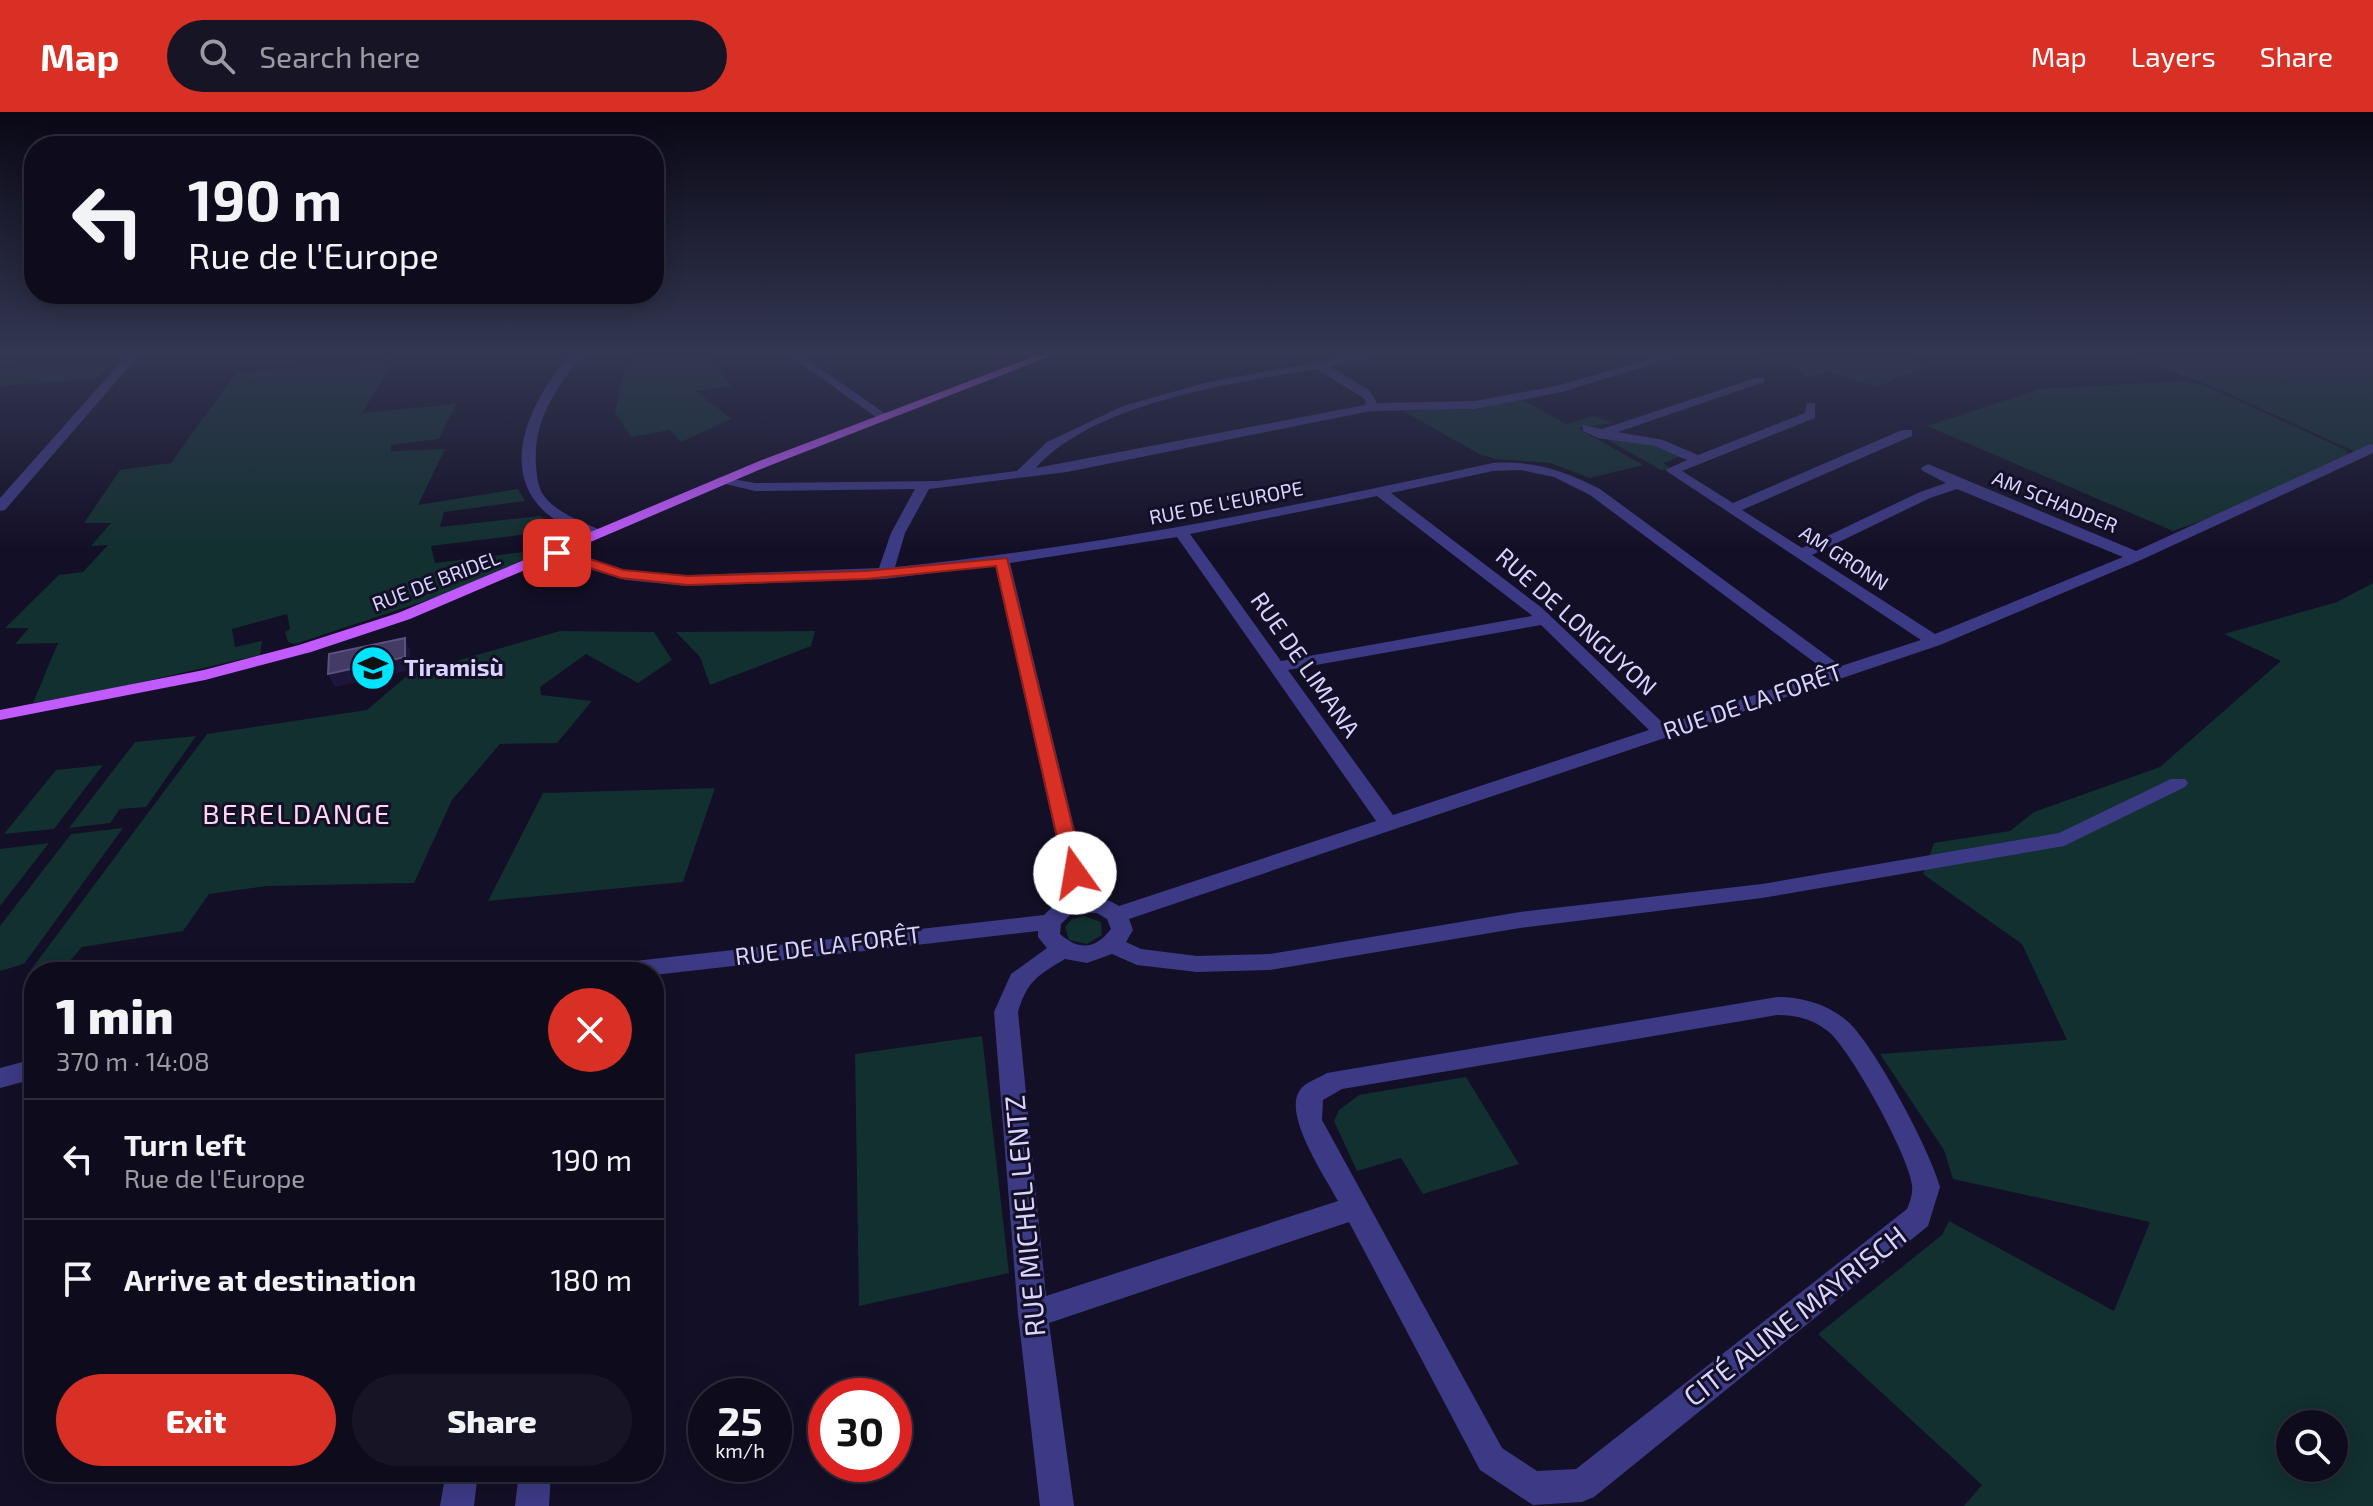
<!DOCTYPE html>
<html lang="en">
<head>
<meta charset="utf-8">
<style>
	:root { --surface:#0e0b1c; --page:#171425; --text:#f1f3f6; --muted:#9b9ba3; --line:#2e2b3b; --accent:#d93025 }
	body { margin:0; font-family:"Exo 2",sans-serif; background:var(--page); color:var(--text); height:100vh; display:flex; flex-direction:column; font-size:30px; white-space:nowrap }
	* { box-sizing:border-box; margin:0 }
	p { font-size:26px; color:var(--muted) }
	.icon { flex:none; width:44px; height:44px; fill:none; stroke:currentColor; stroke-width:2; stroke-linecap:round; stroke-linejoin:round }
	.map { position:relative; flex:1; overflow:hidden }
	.drawer { position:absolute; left:24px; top:850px; width:640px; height:520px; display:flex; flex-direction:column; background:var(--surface); border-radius:32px; box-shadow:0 4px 20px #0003,0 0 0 2px var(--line) }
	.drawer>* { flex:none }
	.top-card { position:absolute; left:24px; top:24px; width:640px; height:168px; border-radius:32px; box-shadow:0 4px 20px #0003,0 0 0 2px var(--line); background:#0e0b1c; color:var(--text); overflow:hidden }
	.fabs { position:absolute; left:2276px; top:1298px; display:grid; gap:16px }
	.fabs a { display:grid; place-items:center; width:72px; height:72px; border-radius:50%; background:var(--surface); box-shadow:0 4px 20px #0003,0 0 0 2px var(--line); font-size:40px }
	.speed { position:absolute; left:688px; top:1266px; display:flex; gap:16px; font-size:40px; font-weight:700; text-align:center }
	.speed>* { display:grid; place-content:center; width:104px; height:104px; border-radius:50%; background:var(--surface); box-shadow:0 4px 20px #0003,0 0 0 2px var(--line); line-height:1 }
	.speed small { font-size:20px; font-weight:400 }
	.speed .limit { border:12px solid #d22; background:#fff; color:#111 }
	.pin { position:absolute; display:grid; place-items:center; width:68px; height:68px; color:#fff; margin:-34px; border-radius:16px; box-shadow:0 4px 12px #0006 }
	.me { position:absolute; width:88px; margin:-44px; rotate:347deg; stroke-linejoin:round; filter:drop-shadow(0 0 6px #0008) }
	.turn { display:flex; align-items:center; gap:28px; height:168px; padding:0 32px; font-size:36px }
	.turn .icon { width:104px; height:104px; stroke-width:2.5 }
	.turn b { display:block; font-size:56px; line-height:68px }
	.round { display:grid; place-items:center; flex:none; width:84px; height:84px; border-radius:42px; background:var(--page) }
	.head { display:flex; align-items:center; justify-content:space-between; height:136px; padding:0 32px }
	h1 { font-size:48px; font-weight:800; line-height:60px }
	.primary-button { display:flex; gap:16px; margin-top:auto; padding:16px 32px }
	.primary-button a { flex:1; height:92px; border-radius:48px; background:var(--accent); color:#fff; font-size:32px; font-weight:800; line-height:92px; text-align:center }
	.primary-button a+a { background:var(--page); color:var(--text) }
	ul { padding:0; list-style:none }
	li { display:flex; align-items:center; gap:24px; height:120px; padding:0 32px; border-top:2px solid var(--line) }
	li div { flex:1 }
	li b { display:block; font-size:30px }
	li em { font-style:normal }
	header { display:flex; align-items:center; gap:48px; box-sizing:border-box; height:112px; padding:0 40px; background:var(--accent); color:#fff }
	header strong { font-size:38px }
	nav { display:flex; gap:44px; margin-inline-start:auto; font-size:28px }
	.search { width:560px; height:72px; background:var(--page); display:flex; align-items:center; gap:20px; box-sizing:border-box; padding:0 28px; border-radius:44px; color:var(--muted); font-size:30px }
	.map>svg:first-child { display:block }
	.green { fill:#12302f; fill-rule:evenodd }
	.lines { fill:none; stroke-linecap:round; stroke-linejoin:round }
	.minor { fill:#3d3a85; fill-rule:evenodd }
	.major { fill:#c25bff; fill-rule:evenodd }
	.shaded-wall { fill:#1d163a }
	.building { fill:#433a66; stroke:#5a527e; stroke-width:2 }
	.route { fill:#d93025; stroke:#8d1f18; stroke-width:2 }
	.labels { text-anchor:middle; stroke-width:6; stroke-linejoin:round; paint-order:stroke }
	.far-street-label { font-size:20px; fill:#d9d4ff; stroke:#130f26 }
	.street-label { font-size:24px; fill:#d9d4ff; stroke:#130f26 }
	.poi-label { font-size:24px; font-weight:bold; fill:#d9d4ff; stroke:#130f26; text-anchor:start }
	.quarter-label { font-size:28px; letter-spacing:2px; fill:#ffd6f0; stroke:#130f26 }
	.near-street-label { font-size:28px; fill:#d9d4ff; stroke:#130f26 }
</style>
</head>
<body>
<header>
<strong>Map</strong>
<div class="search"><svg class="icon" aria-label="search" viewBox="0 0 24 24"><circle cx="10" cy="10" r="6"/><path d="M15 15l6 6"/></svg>Search here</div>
<nav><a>Map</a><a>Layers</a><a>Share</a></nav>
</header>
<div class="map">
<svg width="2373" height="1394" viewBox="0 0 2373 1394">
	<rect width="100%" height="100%" fill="#130f26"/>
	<path class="green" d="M 637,243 L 712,243 L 725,268 L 732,274 L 696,279 L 731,307 L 681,330 L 670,318 L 631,325 L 615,300 L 624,261 Z
		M 1750,243 L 1904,243 L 1930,253 L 1875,275 L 1830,260 L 1806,266 L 1797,257 Z
		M 2108,243 L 2373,243 L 2373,332 L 2358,341 L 2207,272 C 2174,262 2143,244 2108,243 Z
		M 396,246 L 362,301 L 456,292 L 439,327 L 391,333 L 391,339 L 445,337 L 418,393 L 518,377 L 525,389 L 444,400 L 440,415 L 540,404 L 576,423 L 564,430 L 532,435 L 535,421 L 431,434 L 435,451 L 532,439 L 538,442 L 443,483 L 295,532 L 288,530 L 285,520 L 290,517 L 287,502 L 232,517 L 235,535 L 262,529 L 260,543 L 111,577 L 33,591 L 58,531 L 15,532 L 29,516 L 5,516 L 59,463 L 83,460 L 108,433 L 91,434 L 111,411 L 84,411 L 120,358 L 171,351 L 236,261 Z
		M 113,249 L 95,267 L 0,274 L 0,257 Z
		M 2186,269 L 2204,273 L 2346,338 L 2350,345 L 2231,398 L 2173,419 L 1927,314 L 2039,277 Z
		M 1521,287 L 1566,312 L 1595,304 L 1613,311 L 1577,316 L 1643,353 L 1590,366 L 1550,351 L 1496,347 L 1481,343 L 1403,299 L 1478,297 Z
		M 1603,325 L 1656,334 L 1689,347 L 1678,345 L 1663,351 L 1670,356 L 1661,358 Z
		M 2373,471 L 2373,1394 L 1964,1394 L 1982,1373 L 1818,1222 L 1942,1123 L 1949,1109 L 2114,1199 L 2150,1110 L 1953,1067 L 1944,1038 L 1880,942 L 2067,928 L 2022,832 L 1923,762 L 1934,731 L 2010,719 L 2034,700 L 2160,655 L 2281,549 L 2224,522 L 2337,490 ZM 2290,1312 L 2334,1312 L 2334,1356 L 2290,1356 Z
		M 560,519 L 654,520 L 672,548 L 638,571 L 586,542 L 540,575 L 541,583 L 592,589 L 557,631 L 500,632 L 452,688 L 414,771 L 266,774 L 209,782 L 183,819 L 82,835 L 63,857 L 27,863 L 207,622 L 367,598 L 408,563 Z
		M 815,519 L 811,534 L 710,573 L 700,545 L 676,520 Z
		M 196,624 L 146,695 L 120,697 L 110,711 L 69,716 L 135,630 Z
		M 103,653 L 54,717 L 4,722 L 56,658 Z
		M 715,676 L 683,770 L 488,789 L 543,681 Z
		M 123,716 L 24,852 L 0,859 L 0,814 L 71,722 Z
		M 49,731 L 0,794 L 0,737 Z
		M 1084,804 L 1101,810 L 1102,823 L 1087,832 L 1069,828 L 1065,815 L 1072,807 Z
		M 982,924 L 1009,1161 L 859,1194 L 855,942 Z
		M 1466,965 L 1519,1052 L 1423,1082 L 1401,1046 L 1357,1059 L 1334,1009 L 1339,998 L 1359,983 Z"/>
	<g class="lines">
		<path class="minor" d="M 127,243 L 139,243 L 5,398 L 0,399 L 0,386 Z
			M 570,243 L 582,243 C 555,278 533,308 536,354 C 537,365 538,376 544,384 C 558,402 582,409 602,419 L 604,422 L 597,426 C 490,397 512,309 570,243 Z
			M 789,243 L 801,243 L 890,305 L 880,308 Z
			M 1357,243 L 1380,243 L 1329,254 L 1370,279 L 1377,291 L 1475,289 L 1556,274 L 1665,243 L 1682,243 L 1562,280 L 1475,297 L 1371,299 L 1067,360 L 929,377 L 905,421 L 895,455 C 1097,435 1295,394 1493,351 C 1533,348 1565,359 1600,377 L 1841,554 L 1921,528 L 1665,358 L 1687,348 L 1655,334 L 1598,326 L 1583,319 L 1583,313 L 1602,317 L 1756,266 L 1764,266 L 1764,270 L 1618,320 L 1663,328 L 1698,343 L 1805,301 L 1807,291 L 1815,291 L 1815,306 L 1682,359 L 1733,391 L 1902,318 L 1912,318 L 1912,324 L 1742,398 L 1802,436 L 1920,380 L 1946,371 L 1923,359 L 1921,356 L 1928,352 L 2136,439 L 2368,333 L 2373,332 L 2373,341 L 2141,448 L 1940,533 L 1129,807 L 1133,818 L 1126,830 L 1141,837 L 1197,844 L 1270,842 L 1520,800 L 1762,772 L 2059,721 L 2171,667 L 2185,667 L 2188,671 L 2185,675 L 2064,734 L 1762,786 L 1520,816 L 1270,858 L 1197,860 L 1137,853 L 1112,842 L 1087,851 L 1065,847 C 1038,863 1027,869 1018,900 L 1046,1184 L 1338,1089 C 1326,1066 1282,1002 1300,978 C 1305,970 1319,966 1327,961 L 1777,885 C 1802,885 1827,892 1846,908 C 1873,930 1931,1040 1940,1075 L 1928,1114 L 1594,1385 L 1582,1390 L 1533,1393 L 1480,1358 L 1349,1110 L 1049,1211 L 1074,1394 L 1040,1394 L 1018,1202 L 994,900 L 1011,862 L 1047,836 L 1038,825 L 1038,819 L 654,863 L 654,860 L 596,860 L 600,854 L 608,852 L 1044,803 L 1054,793 L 1070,788 L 995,453 L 885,467 L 686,474 L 626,468 L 575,453 L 549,441 L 557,436 L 620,457 L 668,464 L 879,456 L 891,421 L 915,377 L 755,379 L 713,369 L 720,365 L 755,371 L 938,369 L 1017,359 L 1047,330 L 1123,294 L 1208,270 ZM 1316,257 L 1362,285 L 1366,289 L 1365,293 L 1036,356 C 1094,291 1232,271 1316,257 ZM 1521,358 L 1554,365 L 1590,383 L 1826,559 L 1665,613 L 1542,496 L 1391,381 L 1493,359 ZM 1957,377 L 2123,445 L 1935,522 L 1812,443 L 1930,386 ZM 1377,384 L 1530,502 L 1532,504 L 1281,549 L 1190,422 ZM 1177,425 L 1376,709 L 1119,794 L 1110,789 L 1091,785 L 1010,451 ZM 1541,513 L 1649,618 L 1393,703 L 1288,558 ZM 1082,800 L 1097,801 L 1107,807 L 1111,817 C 1096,837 1079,839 1060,822 L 1061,812 L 1070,803 ZM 1777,903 C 1797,903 1813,907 1829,920 C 1851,939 1909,1044 1912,1073 C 1913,1082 1910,1090 1907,1097 L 1576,1357 L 1537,1359 L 1502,1336 L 1322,1008 L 1323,988 L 1342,977 Z
			M 34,947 L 34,967 L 0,976 L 0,956 Z
			M 446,1360 L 478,1360 L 474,1394 L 440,1394 Z
			M 519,1360 L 551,1360 L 549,1394 L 515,1394 Z"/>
		<path class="major" d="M 1038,243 L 1053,243 L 766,355 L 410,507 L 311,540 L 205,568 L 0,608 L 0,598 L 204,558 L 299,533 L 398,501 L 757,350 Z"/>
	</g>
	<path class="shaded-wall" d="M 405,526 L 410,538 L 411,558 L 335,575 L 328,562 Z"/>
	<path class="building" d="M 405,526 L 405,545 L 328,562 L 329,542 Z"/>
	<linearGradient id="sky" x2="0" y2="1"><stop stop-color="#0a0815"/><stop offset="0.55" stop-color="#333752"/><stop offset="1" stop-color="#333752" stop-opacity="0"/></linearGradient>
	<rect width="2373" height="438" fill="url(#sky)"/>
	<path class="route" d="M 557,436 L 623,458 L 688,464 L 866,459 L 1007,446 L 1084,761 L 1081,765 L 1075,767 L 1065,761 L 996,454 L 866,467 L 688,473 L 621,466 L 553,444 L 551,441 Z"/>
	<defs>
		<g id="school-disc" transform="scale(2.3)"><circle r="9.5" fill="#00e5ff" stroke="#130f26"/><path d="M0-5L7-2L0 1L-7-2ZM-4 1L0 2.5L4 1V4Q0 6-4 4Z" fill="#111"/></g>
	</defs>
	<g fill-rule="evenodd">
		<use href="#school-disc" x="373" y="556"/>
	</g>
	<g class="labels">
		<g class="far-street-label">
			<text transform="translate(2055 390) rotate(22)" y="7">AM SCHADDER</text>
			<text transform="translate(1226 391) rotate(-11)" y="7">RUE DE L'EUROPE</text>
			<text transform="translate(1844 446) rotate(33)" y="7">AM GRONN</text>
			<text transform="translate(436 469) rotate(-21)" y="7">RUE DE BRIDEL</text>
		</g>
		<g class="street-label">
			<text transform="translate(1576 510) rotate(42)" y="8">RUE DE LONGUYON</text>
			<text transform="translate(1305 553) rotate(55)" y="8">RUE DE LIMANA</text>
			<text transform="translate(1753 590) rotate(-19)" y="8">RUE DE LA FORÊT</text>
			<text transform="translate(828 834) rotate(-7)" y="8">RUE DE LA FORÊT</text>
		</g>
		<g class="poi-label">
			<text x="404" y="564">Tiramisù</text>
		</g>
		<g class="quarter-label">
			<text x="297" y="712">BERELDANGE</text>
		</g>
		<g class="near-street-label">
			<text transform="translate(1025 1104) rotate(-95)" y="10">RUE MICHEL LENTZ</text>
			<text transform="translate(1795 1204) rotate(-38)" y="10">CITÉ ALINE MAYRISCH</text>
		</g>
	</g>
</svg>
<div class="fabs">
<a><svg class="icon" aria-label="search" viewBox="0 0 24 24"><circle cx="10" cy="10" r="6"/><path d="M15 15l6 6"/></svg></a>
</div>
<div class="speed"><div>25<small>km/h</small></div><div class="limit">30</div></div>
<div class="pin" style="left:557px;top:441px;background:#d93025"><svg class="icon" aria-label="arrive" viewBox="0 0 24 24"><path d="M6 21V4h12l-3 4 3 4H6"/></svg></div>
<svg class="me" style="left:1075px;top:761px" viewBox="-20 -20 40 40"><circle r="19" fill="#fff"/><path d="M0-13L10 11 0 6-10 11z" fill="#d93025"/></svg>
<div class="top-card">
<div class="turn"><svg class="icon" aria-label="left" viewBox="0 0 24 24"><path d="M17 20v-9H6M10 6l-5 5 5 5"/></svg><div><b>190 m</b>Rue de l'Europe</div></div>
</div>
<section class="drawer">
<div class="head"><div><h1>1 min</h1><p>370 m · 14:08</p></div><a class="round" style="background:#d93025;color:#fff"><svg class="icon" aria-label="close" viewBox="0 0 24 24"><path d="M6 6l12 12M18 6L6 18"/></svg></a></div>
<ul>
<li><svg class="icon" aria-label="left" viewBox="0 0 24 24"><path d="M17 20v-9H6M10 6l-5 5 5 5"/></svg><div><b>Turn left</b><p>Rue de l'Europe</p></div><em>190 m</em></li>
<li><svg class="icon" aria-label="arrive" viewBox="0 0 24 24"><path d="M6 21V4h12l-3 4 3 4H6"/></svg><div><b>Arrive at destination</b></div><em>180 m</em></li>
</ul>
<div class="primary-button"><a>Exit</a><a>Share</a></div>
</section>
</div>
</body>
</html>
